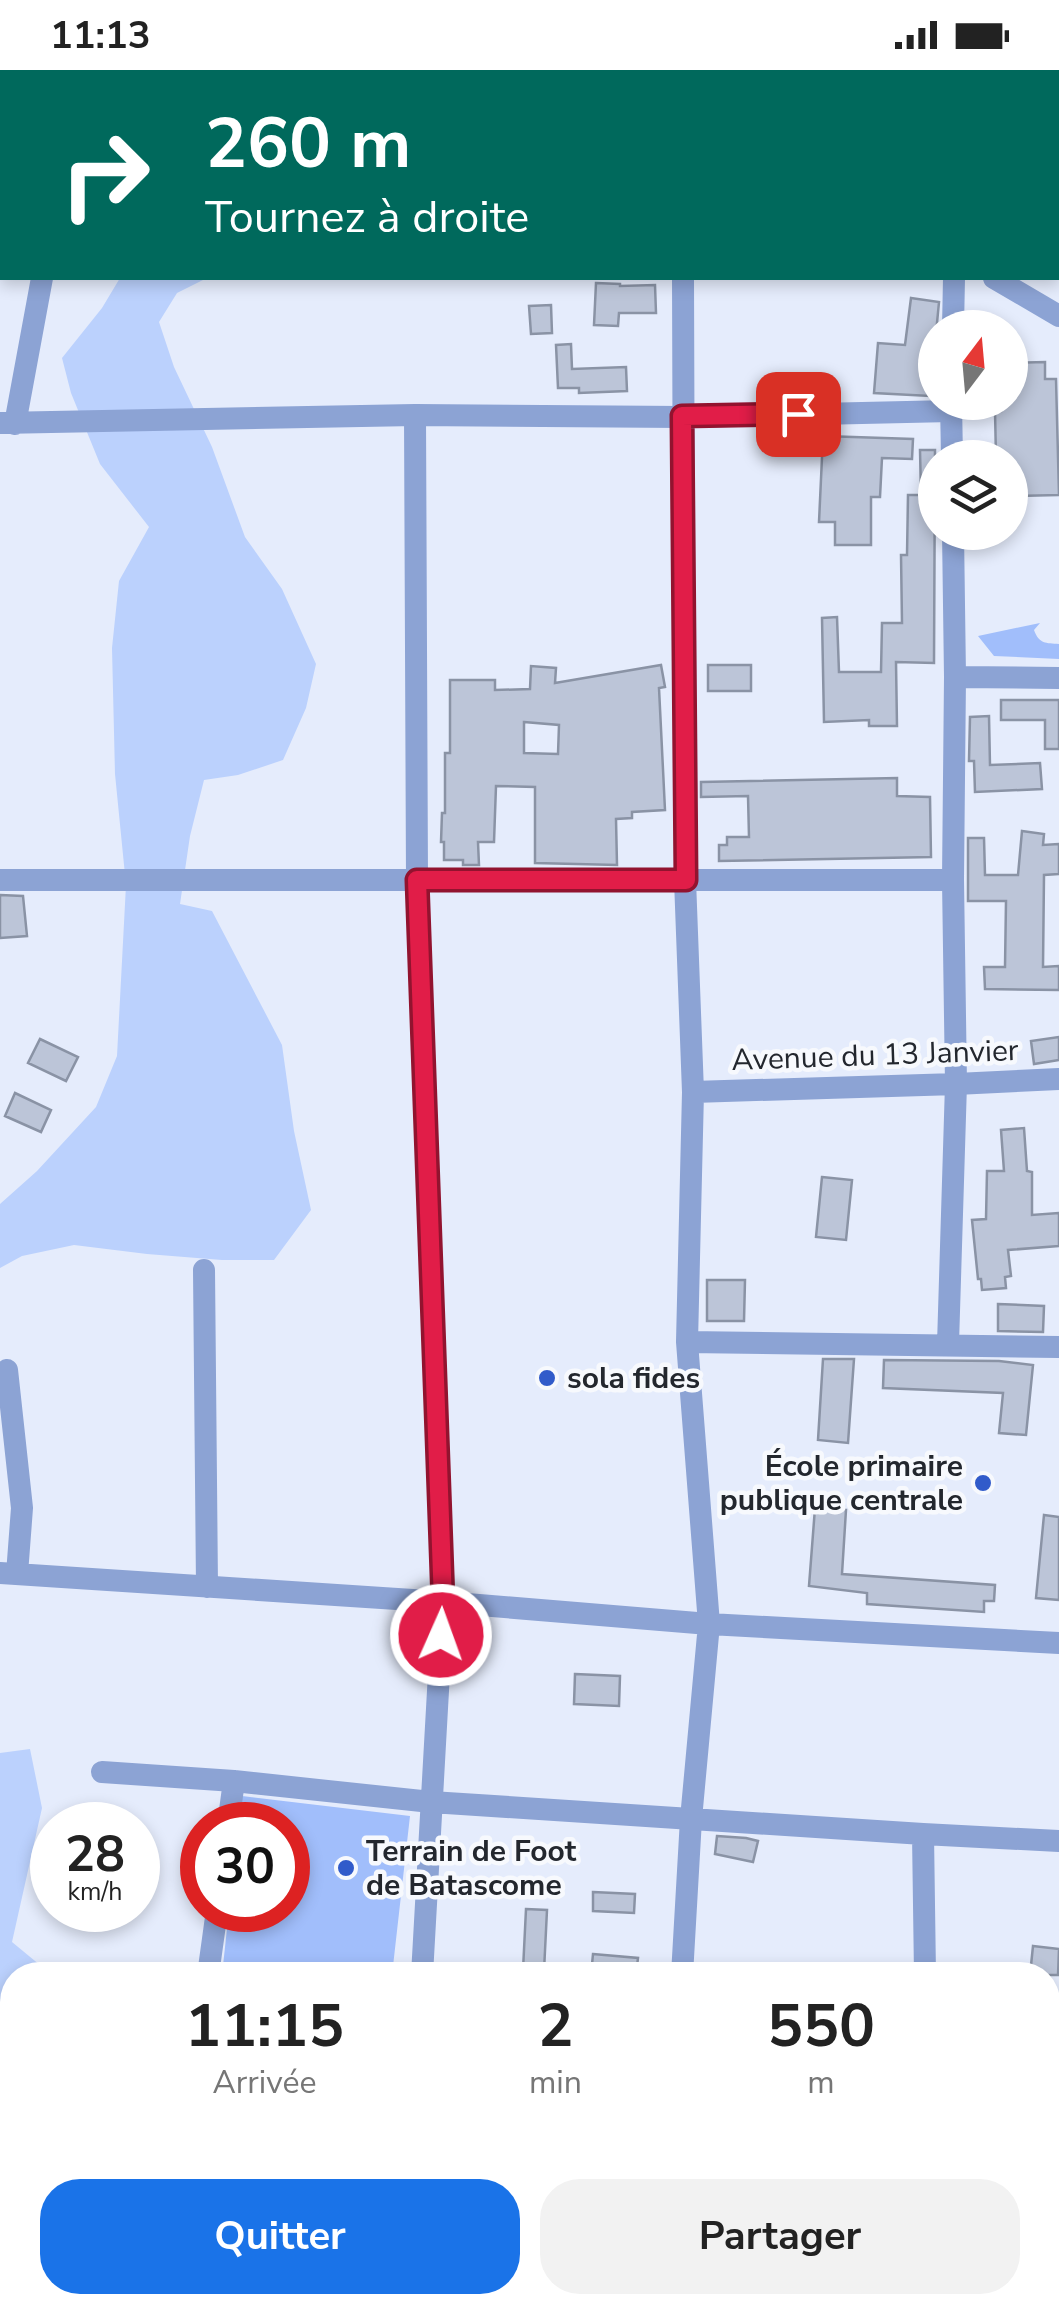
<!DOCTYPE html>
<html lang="fr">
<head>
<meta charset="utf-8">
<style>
	:root { --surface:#fff; --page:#f2f2f2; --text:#222; --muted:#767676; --accent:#1a73e8 }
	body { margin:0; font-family:"Nunito Sans",sans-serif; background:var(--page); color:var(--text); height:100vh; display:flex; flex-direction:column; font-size:38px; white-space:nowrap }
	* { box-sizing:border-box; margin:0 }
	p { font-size:32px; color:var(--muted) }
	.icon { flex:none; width:55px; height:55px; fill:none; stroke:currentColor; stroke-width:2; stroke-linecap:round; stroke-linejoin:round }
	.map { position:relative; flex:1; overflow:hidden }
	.sheet { position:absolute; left:0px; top:1892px; width:1060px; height:352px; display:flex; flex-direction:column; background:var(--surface); border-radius:40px 40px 0 0; box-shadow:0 5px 15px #0003 }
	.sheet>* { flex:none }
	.banner { position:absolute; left:0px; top:0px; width:1060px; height:210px; box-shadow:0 5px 15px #0003; background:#00695c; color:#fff; overflow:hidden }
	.needle { width:65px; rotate:16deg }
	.buttons { position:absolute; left:918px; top:240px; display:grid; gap:20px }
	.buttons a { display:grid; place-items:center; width:110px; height:110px; border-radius:50%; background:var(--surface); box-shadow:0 5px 15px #0003; font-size:50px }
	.speed { position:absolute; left:30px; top:1732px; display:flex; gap:20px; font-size:50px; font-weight:700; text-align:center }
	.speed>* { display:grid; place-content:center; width:130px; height:130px; border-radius:50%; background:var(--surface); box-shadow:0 5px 15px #0003; line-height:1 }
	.speed small { font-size:25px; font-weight:400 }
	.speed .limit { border:15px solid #d22; background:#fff; color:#111 }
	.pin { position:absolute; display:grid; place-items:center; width:85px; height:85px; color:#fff; margin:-42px; border-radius:20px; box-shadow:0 5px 15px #0006 }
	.me { position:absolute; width:110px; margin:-55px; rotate:2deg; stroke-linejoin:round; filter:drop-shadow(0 0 8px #0008) }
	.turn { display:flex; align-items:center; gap:35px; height:210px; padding:0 40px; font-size:45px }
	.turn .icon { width:130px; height:130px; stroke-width:2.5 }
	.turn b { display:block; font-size:70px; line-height:85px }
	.eta { display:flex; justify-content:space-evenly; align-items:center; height:170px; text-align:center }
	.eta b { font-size:60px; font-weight:700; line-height:70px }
	.primary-button { display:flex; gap:20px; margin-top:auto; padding:20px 40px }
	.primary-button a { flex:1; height:115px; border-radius:40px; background:var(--accent); color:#fff; font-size:40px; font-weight:700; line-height:115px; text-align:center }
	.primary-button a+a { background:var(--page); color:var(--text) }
	.status { display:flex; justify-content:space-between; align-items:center; height:70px; padding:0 50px; background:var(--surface); direction:ltr }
	.status svg { height:28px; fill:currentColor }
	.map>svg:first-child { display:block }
	.green { fill:#a1befb }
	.water { fill:#bbd1fd }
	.building { fill:#bcc5d8; stroke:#8a93a5; stroke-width:2.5; fill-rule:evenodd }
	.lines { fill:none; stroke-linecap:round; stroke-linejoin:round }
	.minor { stroke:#8ca3d4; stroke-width:22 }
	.route-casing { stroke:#92132f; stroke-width:25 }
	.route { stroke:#e11d48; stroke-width:18 }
	.poi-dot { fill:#315bca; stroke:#f7f9fd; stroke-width:4 }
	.labels { text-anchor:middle; stroke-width:9; stroke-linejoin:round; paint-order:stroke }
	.street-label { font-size:30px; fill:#23272e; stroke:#f7f9fd }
	.poi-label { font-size:30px; font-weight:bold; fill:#23272e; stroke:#f7f9fd; text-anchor:start }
</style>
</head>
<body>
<div class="status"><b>11:13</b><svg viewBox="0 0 49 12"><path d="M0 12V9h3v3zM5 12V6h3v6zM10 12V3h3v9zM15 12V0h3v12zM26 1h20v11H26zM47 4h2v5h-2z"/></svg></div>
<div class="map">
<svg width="1059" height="2243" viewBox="0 0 1059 2243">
	<rect width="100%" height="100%" fill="#e5ecfc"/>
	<path class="green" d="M 1040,553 L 1034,560 C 1039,574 1046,573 1059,574 L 1059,589 L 994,586 L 978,566 Z
		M 242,1726 L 410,1746 L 392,1905 L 222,1905 L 229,1840 L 288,1840 L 288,1755 L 239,1755 Z"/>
	<path class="water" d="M 120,208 L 207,208 L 177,223 L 159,252 L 174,297 L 212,377 L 245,467 L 282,519 L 316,594 L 306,638 L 283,690 L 238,705 L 204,710 L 190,766 L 180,834 L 212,841 L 282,975 L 294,1061 L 311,1140 L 274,1190 L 222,1190 L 147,1184 L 74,1175 L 22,1186 L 0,1198 L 0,1134 L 37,1101 L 96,1037 L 117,986 L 126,815 L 115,704 L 112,578 L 119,511 L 149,457 L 100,394 L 71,323 L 62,288 L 102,238 Z
		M 30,1679 L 42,1738 L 12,1872 L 52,1905 L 12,1905 L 12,2232 L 26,2233 L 24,2243 L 0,2243 L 0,1683 Z"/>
	<path class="building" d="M 596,213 L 620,214 L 620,216 L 655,215 L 656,243 L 619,243 L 618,256 L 594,255 Z
		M 911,228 L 939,232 L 930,326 L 874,323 L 878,273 L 905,275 Z
		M 551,235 L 552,263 L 531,264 L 529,236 Z
		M 571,274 L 572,299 L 626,297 L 627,321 L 579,323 L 579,318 L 558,318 L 556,275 Z
		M 1045,292 L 1045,309 L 1056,309 L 1059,425 L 1010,426 L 1010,388 L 996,388 L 995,341 L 1001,341 L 1000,332 L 1010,332 L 1010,293 Z
		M 823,366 L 913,369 L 912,389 L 882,388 L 880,427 L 871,427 L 871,475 L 835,475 L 835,452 L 819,452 Z
		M 920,380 L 935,380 L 934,593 L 896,592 L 897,656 L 869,656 L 869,650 L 824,652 L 822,548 L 837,547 L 839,602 L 881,602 L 882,553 L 902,553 L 901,485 L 907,485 L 908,425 L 921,425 Z
		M 661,595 L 665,617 L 659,618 L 665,740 L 632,742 L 632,748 L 616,749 L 617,795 L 535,793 L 535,717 L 496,716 L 494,772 L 478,772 L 479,795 L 463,795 L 463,790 L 444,790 L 444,772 L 441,772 L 442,743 L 445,743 L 445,683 L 450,683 L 450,610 L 495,610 L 495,620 L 530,619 L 531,596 L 556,598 L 555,613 ZM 524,652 L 559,655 L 558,684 L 524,683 Z
		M 708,595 L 751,595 L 751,621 L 708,621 Z
		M 1001,630 L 1059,630 L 1059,679 L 1045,679 L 1045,650 L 1001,650 Z
		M 989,646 L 990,695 L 1040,693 L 1042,719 L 975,722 L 974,691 L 969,691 L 970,647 Z
		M 897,708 L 897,726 L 930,727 L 931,787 L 719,791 L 719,775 L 727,775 L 727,767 L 749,767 L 748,726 L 701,727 L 701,712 Z
		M 1022,761 L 1044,764 L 1043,775 L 1059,774 L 1059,804 L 1044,805 L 1043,897 L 1059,896 L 1059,920 L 985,919 L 984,897 L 1005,897 L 1006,831 L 968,831 L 968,768 L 984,768 L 985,805 L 1018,805 Z
		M 0,825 L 23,826 L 27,866 L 0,868 Z
		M 1059,967 L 1059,990 L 1034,994 L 1031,971 Z
		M 40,969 L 78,987 L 66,1011 L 28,993 Z
		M 15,1023 L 51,1040 L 41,1062 L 5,1046 Z
		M 1024,1058 L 1027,1101 L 1032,1102 L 1032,1145 L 1059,1143 L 1059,1176 L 1008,1180 L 1011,1206 L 1005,1207 L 1006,1218 L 982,1220 L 981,1209 L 978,1209 L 972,1150 L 986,1149 L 987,1101 L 1004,1101 L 1001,1060 Z
		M 822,1107 L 852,1110 L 846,1170 L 816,1167 Z
		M 707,1210 L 745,1210 L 744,1251 L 707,1251 Z
		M 998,1234 L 1044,1236 L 1043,1262 L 998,1261 Z
		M 823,1289 L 854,1289 L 848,1373 L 818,1370 Z
		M 884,1290 L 999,1291 L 1033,1295 L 1026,1365 L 999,1363 L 1003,1323 L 883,1318 Z
		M 815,1438 L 846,1440 L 842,1504 L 995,1515 L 994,1531 L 984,1531 L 984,1542 L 867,1534 L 867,1523 L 809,1516 Z
		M 1044,1445 L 1059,1447 L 1059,1530 L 1036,1528 Z
		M 575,1604 L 620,1606 L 619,1636 L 574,1634 Z
		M 717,1766 L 746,1768 L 758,1771 L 753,1792 L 715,1784 Z
		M 593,1822 L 635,1824 L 634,1843 L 593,1841 Z
		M 526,1839 L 547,1840 L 544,1901 L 523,1900 Z
		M 1033,1876 L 1059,1879 L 1058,1905 L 1030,1905 Z
		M 593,1884 L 638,1888 L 636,1905 L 591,1905 Z"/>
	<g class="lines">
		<path class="minor" d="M 670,0 L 674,2
			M 951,0 L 951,2
			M 123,2 L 124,0
			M 263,2 L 265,0
			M 994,208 L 1059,246
			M 953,258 L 954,208
			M 951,332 L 952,388
			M 415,345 L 417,810 L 443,1532 L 422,1905
			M 0,353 L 415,345 L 682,347 L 951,341
			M 15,354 L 42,208
			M 955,607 L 1059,608
			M 0,810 L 953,810
			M 693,1022 L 956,1014 L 1059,1009
			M 204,1200 L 207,1517
			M 687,1272 L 1059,1277
			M 948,1274 L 956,1014 L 953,810 L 955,607 L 953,462
			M 7,1300 L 22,1438 L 17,1504
			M 0,1503 L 443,1532 L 709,1554 L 1059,1573
			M 102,1702 L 234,1711 L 431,1732 L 923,1764 L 1059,1771
			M 228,1755 L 234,1711
			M 923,1764 L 925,1905
			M 208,1905 L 217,1840
			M 682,1905 L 691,1749 L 709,1554 L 687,1272 L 693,1022 L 685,810 L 683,208
			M 1048,1960 L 1059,1961
			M 139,2243 L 142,2232"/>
	</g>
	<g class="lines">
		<g class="route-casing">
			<path id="route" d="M 441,1565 L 443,1532 L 417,810 L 686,810 L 682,346 L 798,344"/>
		</g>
		<use href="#route" class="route"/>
	</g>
	<g class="poi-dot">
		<circle cx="547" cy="1308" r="10"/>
		<circle cx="983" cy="1413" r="10"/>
		<circle cx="346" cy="1798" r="10"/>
	</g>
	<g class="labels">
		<g class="street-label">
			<text transform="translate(875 985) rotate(-2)" y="10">Avenue du 13 Janvier</text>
		</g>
		<g class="poi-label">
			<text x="567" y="1318">sola fides</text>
			<text x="963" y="1406" text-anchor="end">École primaire<tspan x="963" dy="34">publique centrale</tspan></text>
			<text x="366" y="1791">Terrain de Foot<tspan x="366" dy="34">de Batascome</tspan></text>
		</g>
	</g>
</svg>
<div class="buttons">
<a><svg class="needle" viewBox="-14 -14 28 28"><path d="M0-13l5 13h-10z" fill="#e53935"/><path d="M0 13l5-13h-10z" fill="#767676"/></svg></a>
<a><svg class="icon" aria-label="layers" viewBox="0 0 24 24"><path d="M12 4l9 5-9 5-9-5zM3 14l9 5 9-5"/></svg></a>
</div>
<div class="speed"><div>28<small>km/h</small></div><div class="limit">30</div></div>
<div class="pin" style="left:798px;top:344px;background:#d93025"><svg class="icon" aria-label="arrive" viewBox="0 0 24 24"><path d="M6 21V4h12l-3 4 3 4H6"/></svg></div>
<svg class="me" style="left:441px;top:1565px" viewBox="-20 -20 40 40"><circle r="17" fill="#e11d48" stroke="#fff" stroke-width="3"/><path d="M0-11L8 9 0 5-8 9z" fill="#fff"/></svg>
<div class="banner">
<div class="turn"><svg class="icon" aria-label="right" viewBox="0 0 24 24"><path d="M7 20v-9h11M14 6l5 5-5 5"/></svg><div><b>260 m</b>Tournez à droite</div></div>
</div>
<section class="sheet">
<div class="eta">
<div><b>11:15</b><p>Arrivée</p></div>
<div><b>2</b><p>min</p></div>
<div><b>550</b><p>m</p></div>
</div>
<div class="primary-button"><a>Quitter</a><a>Partager</a></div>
</section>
</div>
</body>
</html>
